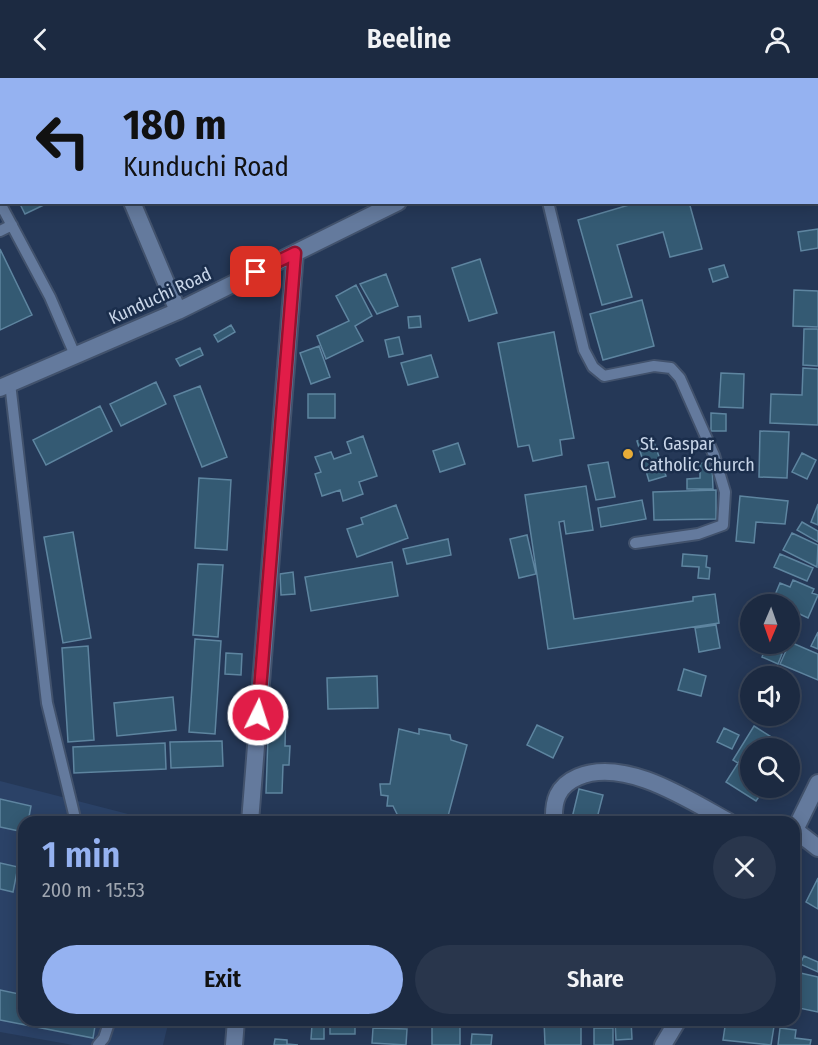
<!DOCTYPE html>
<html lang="en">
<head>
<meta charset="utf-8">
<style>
	:root { --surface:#1c2a41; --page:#29364c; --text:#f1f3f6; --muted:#a0a7b1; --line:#3a465a; --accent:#95b2f1 }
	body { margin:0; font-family:"Fira Sans Condensed",sans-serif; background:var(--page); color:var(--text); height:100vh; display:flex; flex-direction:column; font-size:22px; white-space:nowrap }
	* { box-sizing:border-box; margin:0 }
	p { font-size:20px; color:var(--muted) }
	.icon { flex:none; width:33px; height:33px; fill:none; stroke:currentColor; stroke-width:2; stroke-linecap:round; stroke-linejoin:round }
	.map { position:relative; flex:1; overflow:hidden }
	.side { position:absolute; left:18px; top:738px; width:782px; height:210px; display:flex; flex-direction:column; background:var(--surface); border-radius:18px; box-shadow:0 3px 15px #0003,0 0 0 2px var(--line) }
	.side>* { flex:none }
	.hud { position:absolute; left:0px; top:0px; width:819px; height:126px; box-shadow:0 3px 15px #0003,0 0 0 2px var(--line); background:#95b2f1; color:#111; overflow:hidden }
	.needle { width:39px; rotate:182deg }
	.buttons { position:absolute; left:740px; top:516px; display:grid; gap:12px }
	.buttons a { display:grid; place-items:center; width:60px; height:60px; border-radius:50%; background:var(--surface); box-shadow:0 3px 15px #0003,0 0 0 2px var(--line); font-size:30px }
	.pin { position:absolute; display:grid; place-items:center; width:51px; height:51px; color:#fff; margin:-26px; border-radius:12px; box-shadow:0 3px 9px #0006 }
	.me { position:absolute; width:66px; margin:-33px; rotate:4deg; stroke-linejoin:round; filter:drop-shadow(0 0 4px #0008) }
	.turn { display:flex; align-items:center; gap:21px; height:126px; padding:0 24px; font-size:27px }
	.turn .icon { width:78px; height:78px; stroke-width:2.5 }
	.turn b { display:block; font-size:42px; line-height:51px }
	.round { display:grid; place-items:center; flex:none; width:63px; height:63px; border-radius:32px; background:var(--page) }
	.head { display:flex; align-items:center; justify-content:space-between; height:102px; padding:0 24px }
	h1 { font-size:36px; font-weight:600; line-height:45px; color:var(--accent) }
	.primary-button { display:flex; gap:12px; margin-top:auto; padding:12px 24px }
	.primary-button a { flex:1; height:69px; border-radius:36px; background:var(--accent); color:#111; font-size:24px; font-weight:600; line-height:69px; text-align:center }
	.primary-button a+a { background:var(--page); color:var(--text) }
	header { display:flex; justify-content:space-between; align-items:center; height:78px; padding:0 24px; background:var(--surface); font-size:27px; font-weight:600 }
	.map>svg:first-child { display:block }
	.built { fill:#2b4267 }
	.building { fill:#345a73; stroke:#5e85a0; stroke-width:1.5 }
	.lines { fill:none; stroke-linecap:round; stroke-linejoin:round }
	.service-casing { stroke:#42526c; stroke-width:14 }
	.minor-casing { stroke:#42526c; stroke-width:20 }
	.tertiary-casing { stroke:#42526c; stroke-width:20 }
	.service { stroke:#647a9d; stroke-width:10 }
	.minor { stroke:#647a9d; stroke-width:16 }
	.tertiary { stroke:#647a9d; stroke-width:16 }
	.route-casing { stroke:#92132f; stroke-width:15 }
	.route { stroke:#e11d48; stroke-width:10 }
	.poi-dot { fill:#e8ac37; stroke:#1b2e4c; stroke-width:2 }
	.labels { text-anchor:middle; stroke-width:5; stroke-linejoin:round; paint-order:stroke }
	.street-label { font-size:18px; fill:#c9d6e9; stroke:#1b2e4c }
	.poi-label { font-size:18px; fill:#c9d6e9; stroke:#1b2e4c; text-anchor:start }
</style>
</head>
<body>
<header><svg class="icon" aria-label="back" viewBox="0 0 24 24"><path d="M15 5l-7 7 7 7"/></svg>Beeline<svg class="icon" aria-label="person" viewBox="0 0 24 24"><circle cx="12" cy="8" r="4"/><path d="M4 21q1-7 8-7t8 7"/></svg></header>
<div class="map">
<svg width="818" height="967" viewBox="0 0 818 967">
	<rect width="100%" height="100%" fill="#253857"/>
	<path class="built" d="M 0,703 L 159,744 L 24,744 L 24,942 L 169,942 L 163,967 L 73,967 L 0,954 Z"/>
	<path class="building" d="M 0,0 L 45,0 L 46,2 L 2,2 L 0,40 Z
		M 19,124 L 50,124 L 25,136 Z
		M 639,124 L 689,124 L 702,171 L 670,179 L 663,154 L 617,167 L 632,219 L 602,227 L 578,142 Z
		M 818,151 L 818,170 L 801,173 L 798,154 Z
		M 0,171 L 32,237 L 0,252 Z
		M 480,181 L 497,235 L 469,243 L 452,190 Z
		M 724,187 L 728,199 L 713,204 L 709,191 Z
		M 386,196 L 398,228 L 377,236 L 360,206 Z
		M 356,207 L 372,238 L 355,248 L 363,263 L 326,281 L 317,258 L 349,243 L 336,218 Z
		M 794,212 L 818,213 L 818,249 L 793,248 Z
		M 642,222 L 654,268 L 603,282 L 590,236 Z
		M 420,238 L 421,249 L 409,250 L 408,239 Z
		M 231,247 L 235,254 L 218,264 L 214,257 Z
		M 804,251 L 818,251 L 818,288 L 803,287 Z
		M 554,254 L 574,360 L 560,362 L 562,377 L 533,383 L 529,367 L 518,369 L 498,265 Z
		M 399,259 L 403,276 L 389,279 L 385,262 Z
		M 319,268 L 330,299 L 311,306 L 300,275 Z
		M 200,270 L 203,277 L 180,288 L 176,281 Z
		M 431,277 L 438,299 L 408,307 L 401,285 Z
		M 803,290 L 818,291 L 818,347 L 770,345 L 771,316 L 802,317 Z
		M 721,295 L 744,296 L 743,330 L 719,329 Z
		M 156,304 L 166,326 L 121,348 L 110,326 Z
		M 200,308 L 227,379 L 202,389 L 174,318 Z
		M 308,316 L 335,316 L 335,340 L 308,340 Z
		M 100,328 L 112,353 L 46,387 L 33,362 Z
		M 711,335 L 726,336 L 726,353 L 711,353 Z
		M 760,353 L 789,354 L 787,400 L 759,399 Z
		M 363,358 L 377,398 L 359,404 L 363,416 L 343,423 L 340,412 L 322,418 L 315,396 L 321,394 L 315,379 L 331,374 L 334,381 L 351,375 L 347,364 Z
		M 652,359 L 666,398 L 649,403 L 637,363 Z
		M 458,365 L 465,386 L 440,394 L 433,373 Z
		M 802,375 L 816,382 L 807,401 L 792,394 Z
		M 608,384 L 615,419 L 596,422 L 588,387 Z
		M 700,385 L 712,385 L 713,411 L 687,411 L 687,401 L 700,400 Z
		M 199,400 L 231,402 L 227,472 L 195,470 Z
		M 586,408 L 593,452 L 566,456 L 564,443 L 559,444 L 574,541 L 693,523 L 693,519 L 715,516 L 719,545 L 548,571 L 525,417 Z
		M 716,412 L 716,441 L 654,442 L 653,414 Z
		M 740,418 L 788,423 L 785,446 L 756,444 L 754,465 L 736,463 Z
		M 642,422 L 646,441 L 601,449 L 598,430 Z
		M 818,426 L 818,447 L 811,444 Z
		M 396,427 L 408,460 L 357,479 L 347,451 L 363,446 L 361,440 Z
		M 802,444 L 818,453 L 818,464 L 797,452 Z
		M 73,454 L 91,560 L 63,565 L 44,459 Z
		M 792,455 L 818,467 L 817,489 L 783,472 Z
		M 527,457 L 536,496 L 519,500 L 510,461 Z
		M 448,461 L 451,477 L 407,486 L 403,471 Z
		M 683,476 L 707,478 L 706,489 L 710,490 L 709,501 L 698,500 L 699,489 L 682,488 Z
		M 780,476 L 813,490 L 807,503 L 774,489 Z
		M 392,484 L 398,518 L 311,533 L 305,499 Z
		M 198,486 L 223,487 L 218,559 L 193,557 Z
		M 293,494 L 295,516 L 281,517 L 280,496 Z
		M 793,502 L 814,511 L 812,515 L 818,517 L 808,540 L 789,531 L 789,526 L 772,524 L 780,505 L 790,509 Z
		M 761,520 L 775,526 L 757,526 Z
		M 716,547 L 720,570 L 699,574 L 695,550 Z
		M 818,554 L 818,571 L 811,568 Z
		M 195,561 L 221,563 L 215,656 L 189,654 Z
		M 790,564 L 818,576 L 818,602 L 780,586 Z
		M 88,568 L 94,662 L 68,664 L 62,570 Z
		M 766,569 L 782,576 L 778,586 L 762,579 Z
		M 226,575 L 242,576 L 241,597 L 225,596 Z
		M 684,591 L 706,598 L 701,618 L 678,612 Z
		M 377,598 L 378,630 L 328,631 L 327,600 Z
		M 173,619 L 176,652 L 117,658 L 114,625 Z
		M 269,630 L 286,631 L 285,668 L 290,668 L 289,687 L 283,687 L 282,715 L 266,715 Z
		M 537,647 L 563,659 L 553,680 L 527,667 Z
		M 754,648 L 773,660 L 767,670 L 750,670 L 750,693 L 733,682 Z
		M 724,650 L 739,657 L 732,671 L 717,664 Z
		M 399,651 L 419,656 L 419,651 L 450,657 L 451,662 L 467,667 L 447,742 L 435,740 L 426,744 L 401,744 L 393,728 L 387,728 L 388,718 L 381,717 L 380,706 L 390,706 Z
		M 222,663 L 223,688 L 171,690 L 170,664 Z
		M 165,665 L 166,691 L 74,695 L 73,669 Z
		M 749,668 L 753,670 L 750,670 L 750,710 L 765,710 L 756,723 L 726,704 Z
		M 579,711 L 603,717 L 596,744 L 571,744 Z
		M 0,721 L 31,728 L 28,744 L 24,744 L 24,754 L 0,749 Z
		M 0,785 L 18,789 L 13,814 L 0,811 Z
		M 818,800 L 818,831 L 806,824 Z
		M 804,878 L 818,884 L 818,894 L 800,886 Z
		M 796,894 L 818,899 L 818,934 L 794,929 Z
		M 0,912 L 24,917 L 24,942 L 96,942 L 93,960 L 0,942 Z
		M 125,942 L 148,942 L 147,946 Z
		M 330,942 L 355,942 L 355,956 L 330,956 Z
		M 432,942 L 460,942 L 460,967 L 432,967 Z
		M 544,942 L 603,942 L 603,945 L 581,946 L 581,967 L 545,967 Z
		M 615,942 L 631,942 L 632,961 L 616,962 Z
		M 726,942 L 775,942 L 771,967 L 723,962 Z
		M 312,947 L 324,948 L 324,961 L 311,961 Z
		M 373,950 L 407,951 L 406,967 L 372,965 Z
		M 594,950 L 613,950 L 613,967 L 594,967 Z
		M 780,950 L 796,952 L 795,960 L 811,962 L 810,967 L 778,967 Z
		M 472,956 L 492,957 L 491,967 L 471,967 Z
		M 275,961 L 287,962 L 287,966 L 298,967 L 274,967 Z"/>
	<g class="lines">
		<g class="service-casing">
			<path id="service" d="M 515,0 L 517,2
				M 534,2 L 538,0
				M 548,124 L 584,272 L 593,289 L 604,298 L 654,288 L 671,290 L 680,300 L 714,377 L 725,414 L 723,447 L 698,456 L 635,465
				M 0,125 L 50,219 L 75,277
				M 0,153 L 12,147
				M 10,305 L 47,625 L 76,744
				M 98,967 L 104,960 L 110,942"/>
		</g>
		<g class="minor-casing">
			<path id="minor" d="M 78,0 L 79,2
				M 676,2 L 680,0
				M 132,124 L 178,233
				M 0,310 L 178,233 L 398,124
				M 250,744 L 295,175
				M 554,744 C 553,723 557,708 578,699 C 625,679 689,722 729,744
				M 795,752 L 818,770
				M 234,967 L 236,942"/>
		</g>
		<g class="tertiary-casing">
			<path id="tertiary" d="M 794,754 L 818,705
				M 663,967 L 678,942"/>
		</g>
		<use href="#service" class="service"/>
		<use href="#minor" class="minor"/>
		<use href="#tertiary" class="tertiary"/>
	</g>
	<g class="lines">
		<g class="route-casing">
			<path id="route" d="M 256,194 L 295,175 L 258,637"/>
		</g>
		<use href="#route" class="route"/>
	</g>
	<circle class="poi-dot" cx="628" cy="376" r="6"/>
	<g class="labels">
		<g class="street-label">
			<text transform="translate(160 218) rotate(-25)" y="6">Kunduchi Road</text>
		</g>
		<g class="poi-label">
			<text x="640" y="372">St. Gaspar<tspan x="640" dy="21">Catholic Church</tspan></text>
		</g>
	</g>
</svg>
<div class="buttons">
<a><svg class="needle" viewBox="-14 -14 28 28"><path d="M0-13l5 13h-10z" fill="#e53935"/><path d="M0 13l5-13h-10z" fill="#a0a7b1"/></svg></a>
<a><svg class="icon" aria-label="sound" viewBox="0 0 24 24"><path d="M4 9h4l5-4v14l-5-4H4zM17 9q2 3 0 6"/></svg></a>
<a><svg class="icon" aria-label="search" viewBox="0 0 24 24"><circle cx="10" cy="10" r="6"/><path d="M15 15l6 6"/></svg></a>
</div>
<div class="pin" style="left:256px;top:194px;background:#d93025"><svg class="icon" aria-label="arrive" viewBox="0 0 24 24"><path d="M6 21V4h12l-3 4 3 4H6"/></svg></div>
<svg class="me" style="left:258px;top:637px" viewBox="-20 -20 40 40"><circle r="17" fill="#e11d48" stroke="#fff" stroke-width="3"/><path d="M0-11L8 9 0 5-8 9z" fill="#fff"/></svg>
<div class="hud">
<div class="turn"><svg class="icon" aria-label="left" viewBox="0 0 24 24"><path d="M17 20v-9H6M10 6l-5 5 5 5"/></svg><div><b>180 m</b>Kunduchi Road</div></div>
</div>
<section class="side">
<div class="head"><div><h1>1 min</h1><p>200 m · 15:53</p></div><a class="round"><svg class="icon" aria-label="close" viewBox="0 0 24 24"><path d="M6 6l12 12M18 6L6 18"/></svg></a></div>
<div class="primary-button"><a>Exit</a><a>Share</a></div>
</section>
</div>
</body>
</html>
